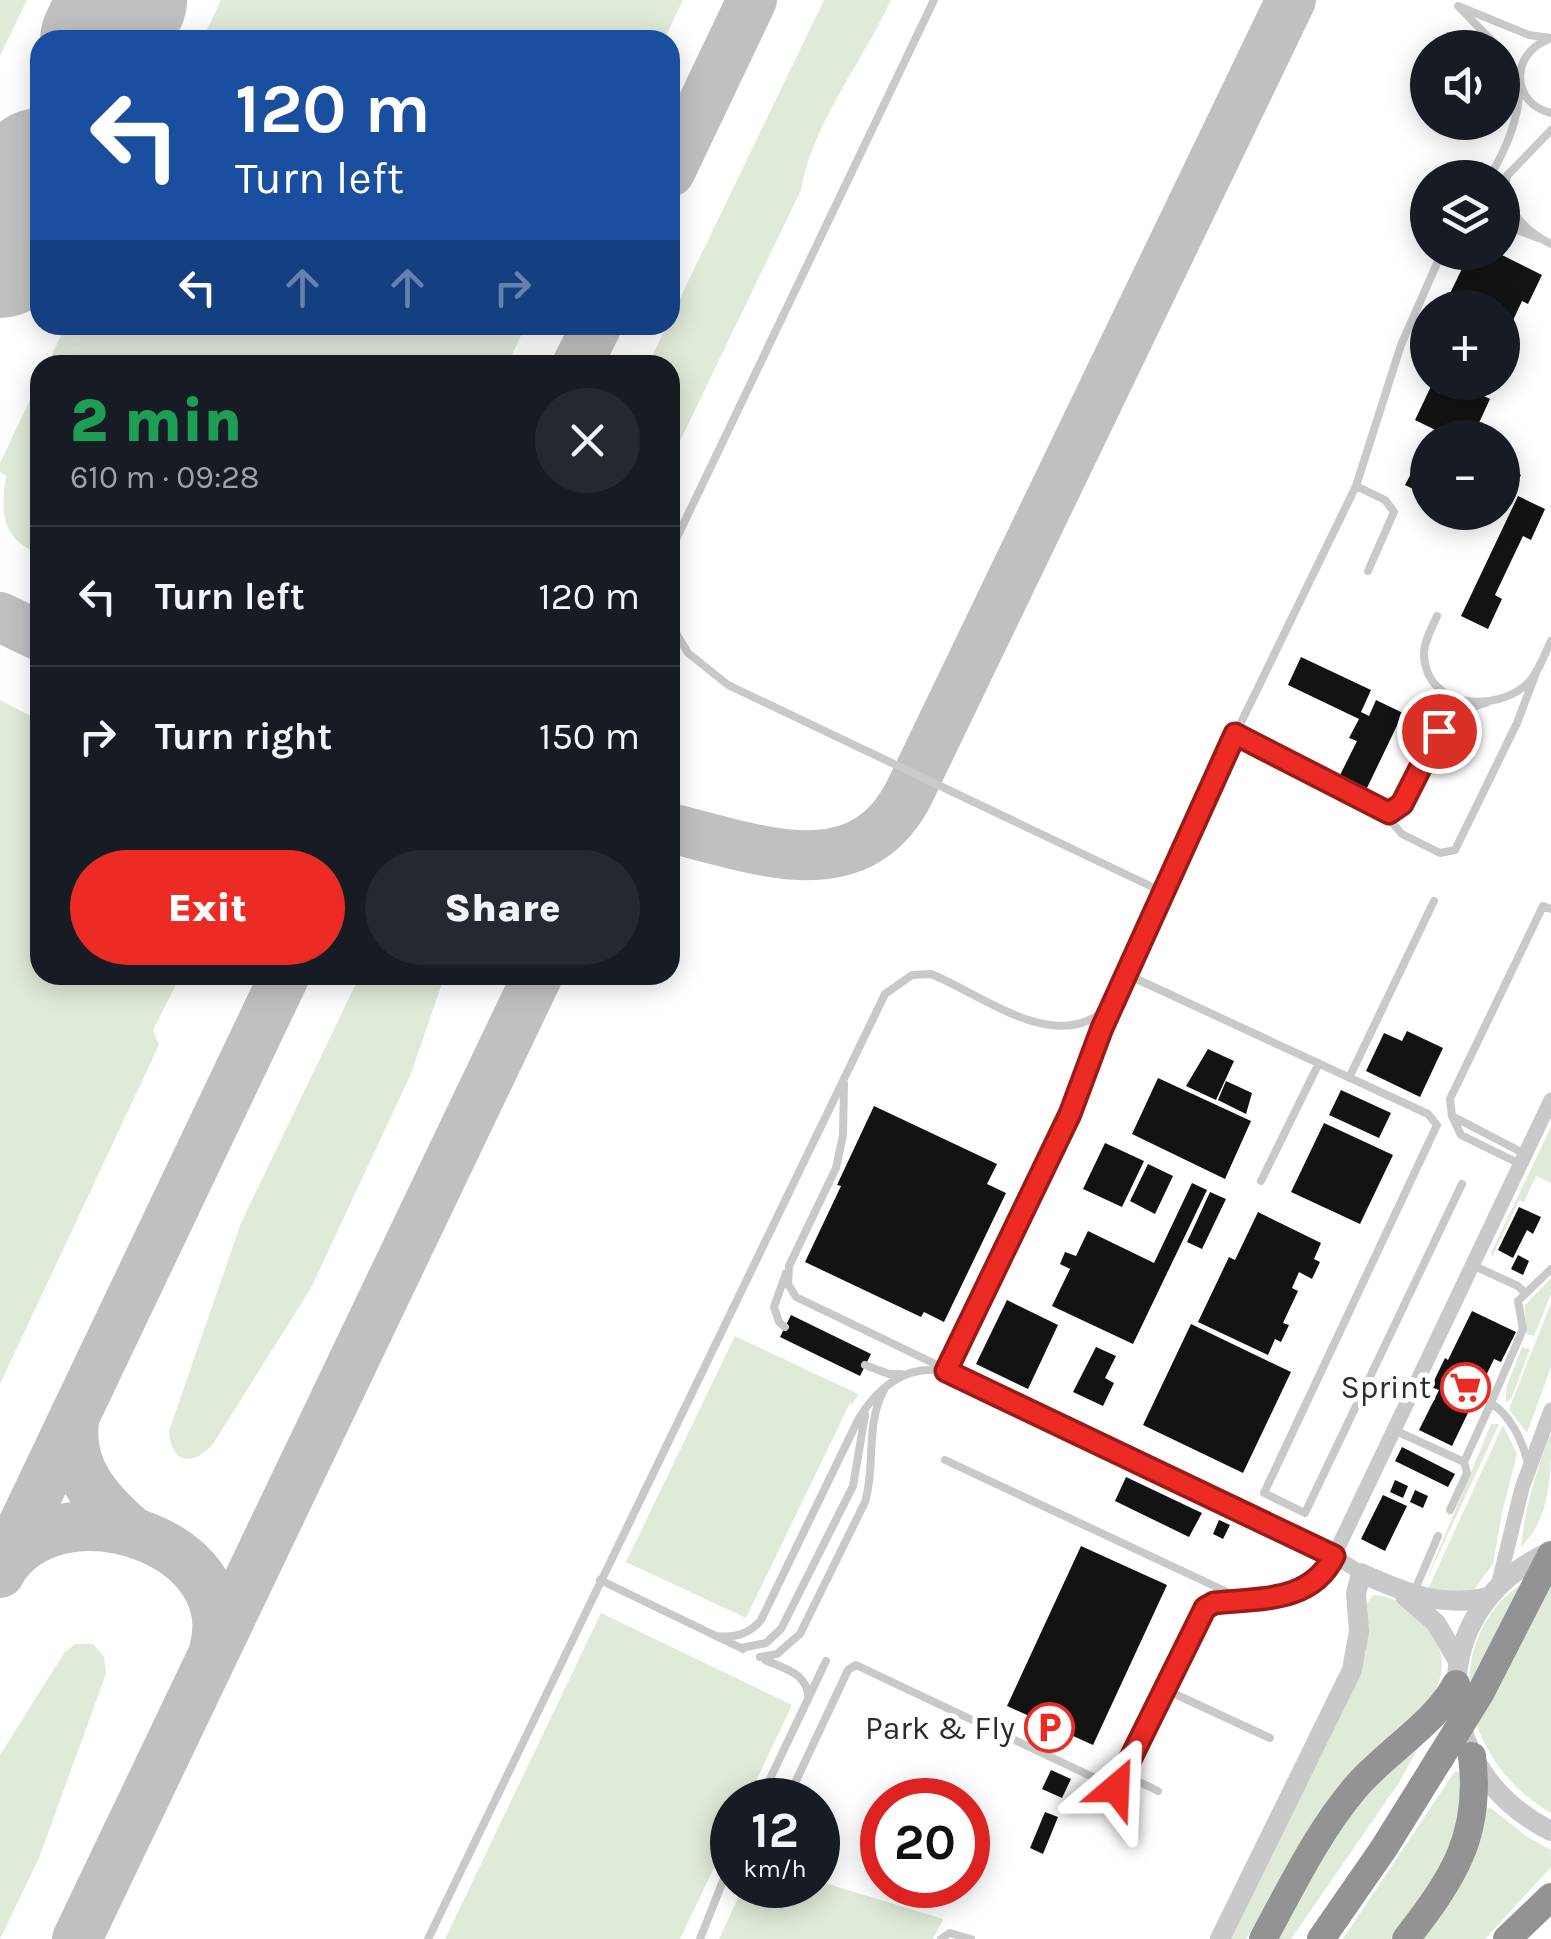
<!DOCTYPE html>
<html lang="en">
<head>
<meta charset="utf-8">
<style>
  body { margin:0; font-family:Karla,sans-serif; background:#242831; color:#f1f3f6; height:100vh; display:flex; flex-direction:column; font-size:38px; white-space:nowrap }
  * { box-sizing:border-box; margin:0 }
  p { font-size:32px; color:#9ea1a6 }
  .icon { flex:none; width:55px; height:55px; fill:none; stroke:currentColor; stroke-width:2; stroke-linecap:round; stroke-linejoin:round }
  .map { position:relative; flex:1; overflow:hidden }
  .drawer { position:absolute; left:30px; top:355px; width:650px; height:630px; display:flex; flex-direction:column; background:#171b24; border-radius:30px; box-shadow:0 5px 25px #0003 }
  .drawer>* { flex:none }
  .top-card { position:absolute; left:30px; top:30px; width:650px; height:305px; border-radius:30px; box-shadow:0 5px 25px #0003; background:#1a4fa0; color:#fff; overflow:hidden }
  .fabs { position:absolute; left:1410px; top:30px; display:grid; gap:20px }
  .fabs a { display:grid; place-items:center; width:110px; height:110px; border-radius:50%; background:#171b24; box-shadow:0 5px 25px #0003; font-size:50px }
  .speed { position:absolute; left:710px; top:1778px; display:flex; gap:20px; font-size:50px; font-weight:700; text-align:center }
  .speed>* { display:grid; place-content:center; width:130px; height:130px; border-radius:50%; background:#171b24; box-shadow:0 5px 25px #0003; line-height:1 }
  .speed small { font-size:25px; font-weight:400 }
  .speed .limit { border:15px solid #d22; background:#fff; color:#111 }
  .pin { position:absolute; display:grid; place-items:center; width:85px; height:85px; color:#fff; margin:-42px; border:5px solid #fff; border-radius:50%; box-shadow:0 2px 10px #0007 }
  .me { position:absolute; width:110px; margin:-55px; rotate:26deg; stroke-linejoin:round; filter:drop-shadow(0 0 8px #0008) }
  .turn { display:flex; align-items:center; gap:35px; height:210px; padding:0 40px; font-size:45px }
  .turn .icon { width:130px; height:130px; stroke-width:2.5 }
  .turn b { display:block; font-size:70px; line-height:85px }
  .lanes { display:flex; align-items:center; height:95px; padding:0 40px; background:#0003; justify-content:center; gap:50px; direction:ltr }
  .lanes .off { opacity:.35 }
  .round { display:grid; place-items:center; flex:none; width:105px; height:105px; border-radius:52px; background:#242831 }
  .headline { display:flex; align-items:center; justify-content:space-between; height:170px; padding:0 40px }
  h1 { font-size:60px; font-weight:800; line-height:75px; color:#1e9e55 }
  .primary-button { display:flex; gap:20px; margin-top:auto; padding:20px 40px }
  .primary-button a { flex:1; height:115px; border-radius:60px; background:#ec2b24; color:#fff; font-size:40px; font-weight:800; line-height:115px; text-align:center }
  .primary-button a+a { background:#242831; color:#f1f3f6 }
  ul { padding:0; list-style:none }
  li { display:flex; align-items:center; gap:30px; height:140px; padding:0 40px; border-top:2px solid #363941 }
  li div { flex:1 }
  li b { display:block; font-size:38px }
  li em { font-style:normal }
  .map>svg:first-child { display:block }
  .green { fill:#e0ead8 }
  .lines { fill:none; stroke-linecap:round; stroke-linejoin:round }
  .taxiway { stroke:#c0c0c0; stroke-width:50 }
  .runway { stroke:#c0c0c0; stroke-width:128 }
  .building { fill:#131313 }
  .service { stroke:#c9c9c9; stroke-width:8 }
  .minor { stroke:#c9c9c9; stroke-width:15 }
  .tertiary { stroke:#c9c9c9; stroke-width:20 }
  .motorway { stroke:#939393; stroke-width:28 }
  .motorway-bridge { stroke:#939393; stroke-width:28 }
  .route-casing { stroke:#991c17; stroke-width:25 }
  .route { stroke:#ec2b24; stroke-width:18 }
  .labels { text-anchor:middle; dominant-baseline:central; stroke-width:10; stroke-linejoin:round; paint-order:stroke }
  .poi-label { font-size:32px; fill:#2c2c2c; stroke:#fff; text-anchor:end }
</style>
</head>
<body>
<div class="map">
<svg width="1551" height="1939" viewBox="0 0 1551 1939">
  <rect width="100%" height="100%" fill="#fff"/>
  <path class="green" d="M0 0H27L0 56Z
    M221 0H683L664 40H202Z
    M824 0H891C863 61 812 124 801 190L670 462V365H648L667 325H670V319Z
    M66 325H526L507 365H47Z
    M40 379V555C2 538 0 516 6 476L0 472V463Z
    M0 700 40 721V975H181L153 1030 159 1045 0 1384Z
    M360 975H445L410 1076 311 1288 213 1444C193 1467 171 1464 169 1431L241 1223Z
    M1551 1127V1183L1536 1176 1524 1202 1519 1200 1492 1257 1491 1253Z
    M1551 1278V1294L1534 1336 1526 1334 1525 1305Z
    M1551 1303V1367L1527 1433 1509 1409Z
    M735 1336 858 1394 853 1404 850 1403 746 1618 626 1562Z
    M1522 1347 1530 1349 1512 1397 1506 1403V1388Z
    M1491 1424H1499L1423 1588Z
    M1503 1425 1517 1454 1502 1513 1493 1564 1471 1594 1428 1589Z
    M1551 1433C1551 1475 1551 1517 1521 1547 1525 1507 1536 1471 1551 1433Z
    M1551 1567V1813C1480 1772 1440 1680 1495 1608 1509 1590 1531 1578 1551 1567Z
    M1373 1595C1400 1593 1437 1630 1441 1656 1444 1672 1438 1688 1429 1701L1365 1757 1336 1789 1246 1939H1229L1358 1678 1366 1652 1367 1603Z
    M601 1613 792 1705 747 1800H732V1830L680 1939H445Z
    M75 1644H93L104 1657 106 1674 39 1858 0 1939V1755L64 1653Z
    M1421 1743 1400 1781 1291 1939H1272L1353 1804Z
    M1455 1771 1460 1773C1464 1844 1431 1885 1391 1939H1343Z
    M1491 1808 1526 1836 1551 1850V1867L1485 1939H1418L1484 1809Z
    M818 1881 943 1919V1920L933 1939H719L744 1885H818Z"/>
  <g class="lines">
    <path class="taxiway" d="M670 172 752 0
      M577 365 597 325
      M0 617 40 636
      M670 828C755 848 858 892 909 793L1291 0
      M75 1415C65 1466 97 1502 134 1533
      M6 1563C67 1483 244 1543 214 1650
      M0 1573 285 975
      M77 1939 538 975"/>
    <path class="runway" d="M104 40 123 0
      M0 254 40 172"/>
  </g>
  <path class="building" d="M1470 252H1496L1542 275 1528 304 1522 301 1508 331 1518 336 1502 369V308H1443Z
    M1433 382H1455L1490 399 1472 438H1452L1415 420Z
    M1502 466 1521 475 1507 503 1502 501Z
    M1413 470 1428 477V496L1405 485Z
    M1518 496 1545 509 1531 540 1523 536 1495 595 1502 599 1488 629 1461 616Z
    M1301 657 1371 690 1361 712 1369 716 1376 700 1403 713 1367 788 1340 775 1357 741 1349 738 1359 719 1288 685Z
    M1407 1031 1443 1048 1420 1097 1366 1071 1384 1033 1402 1041Z
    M1208 1049 1234 1061 1216 1100 1186 1086Z
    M1158 1078 1251 1121 1225 1179 1132 1134Z
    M1226 1081 1252 1093 1246 1114 1218 1100Z
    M1341 1090 1391 1113 1379 1138 1329 1115Z
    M874 1106 997 1164 987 1184 1006 1193 944 1322 924 1312 921 1317 805 1262 841 1186 837 1185Z
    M1324 1123 1393 1155 1360 1224 1291 1192Z
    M1105 1143 1144 1161 1122 1207 1083 1189Z
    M1148 1164 1173 1176 1155 1214 1130 1201Z
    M1192 1183 1207 1190 1133 1344 1052 1306 1070 1269 1060 1264 1065 1252 1076 1256 1088 1231 1154 1263Z
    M1210 1192 1226 1199 1202 1249 1187 1242Z
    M1519 1207 1541 1217 1533 1234 1527 1230 1513 1258 1498 1250Z
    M1258 1212 1321 1243 1314 1259 1320 1262 1312 1279 1299 1272 1292 1288 1298 1291 1283 1323 1289 1325 1281 1342 1275 1339 1268 1355 1198 1322 1229 1257 1235 1260Z
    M1518 1255 1529 1261 1523 1275 1511 1269Z
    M1007 1300 1058 1325 1028 1389 976 1364Z
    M1472 1311 1516 1332 1501 1362 1494 1359 1452 1446 1419 1430 1439 1390 1431 1387 1445 1358 1448 1360Z
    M791 1315 871 1354 860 1376 780 1337Z
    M1191 1324 1291 1372 1243 1473 1143 1425Z
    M1096 1347 1116 1356 1105 1378 1114 1383 1103 1406 1073 1392Z
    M1402 1447 1455 1474 1448 1487 1395 1461Z
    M1126 1477 1202 1513 1189 1537 1115 1501Z
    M1395 1480 1408 1486 1403 1498 1390 1492Z
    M1415 1490 1428 1496 1423 1508 1410 1502Z
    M1383 1495 1407 1506 1385 1551 1361 1539Z
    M1219 1520 1230 1525 1223 1539 1213 1534Z
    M1081 1546 1167 1585 1093 1745 1007 1706Z
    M1051 1770 1071 1779 1062 1798 1042 1789Z
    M1045 1812 1058 1817 1043 1854 1030 1848Z"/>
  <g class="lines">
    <path class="service" d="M1547 40C1510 55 1511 103 1551 113
      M1499 48 1458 6 1529 35 1551 38
      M1508 174C1497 204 1525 231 1551 244
      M1489 178C1505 151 1523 112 1518 79 1516 69 1508 60 1502 52
      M1505 178 1551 130
      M1502 224 1538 238
      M1356 486 1385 500 1394 512 1368 571
      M670 552 934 0
      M1437 616C1432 628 1424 641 1424 654 1425 708 1496 714 1528 683 1539 672 1544 655 1551 641
      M670 623 688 653 728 685 1165 893
      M1235 735 1389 813C1430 797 1411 723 1486 703
      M1383 812 1402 834 1440 853 1455 850 1517 723 1536 673
      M1128 975 1428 1114 1437 1125 1264 1493 1305 1513 1462 1184
      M1349 1078 1434 901
      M1452 1116 1450 1099 1543 906 1551 909
      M1520 1164 1461 1135 1452 1116 1525 1154
      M1261 1181 1319 1063
      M1472 1265 1518 1286 1524 1292
      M785 1327 779 1322 774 1307 786 1273
      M865 1365 889 1374H901
      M1394 1430 1464 1462
      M945 1460 1240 1598
      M1527 1460C1522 1440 1510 1415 1491 1403L1523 1329 1518 1301 1551 1269
      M1450 1510 1467 1473 1464 1462 1491 1403
      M600 1580 743 1649
      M1414 1592 1438 1536
      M716 1636C734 1638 748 1635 761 1620L859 1418C879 1386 907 1364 946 1371L1070 1113 1113 1006
      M741 1648 766 1643 781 1629 853 1486 865 1415
      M760 1657 777 1654 800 1634 865 1502C876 1466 865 1424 884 1390
      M765 1660C785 1669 810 1674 808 1700
      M1164 1689 1270 1738
      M1123 1774 1158 1791
      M760 1800 826 1661
      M787 1800 848 1670 856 1665 1116 1788 1202 1611C1212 1603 1219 1603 1231 1601 1274 1596 1313 1600 1334 1556L796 1297 788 1284 789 1266 836 1168 843 1135 844 1083
      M428 1939 885 994 912 975 931 974C988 997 1064 1063 1117 998L1235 735 1356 486 1401 345 1442 252
      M700 1939 732 1858
      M941 1939 950 1933 971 1939"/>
    <path class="minor" d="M1361 1573 1334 1556 1551 1100
      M1498 1586 1522 1488 1551 1410"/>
    <path class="tertiary" d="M1551 1551C1422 1609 1428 1770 1551 1831
      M1405 1596 1436 1623 1458 1661
      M1220 1939 1352 1670 1359 1631 1356 1594 1361 1573C1405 1593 1441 1608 1489 1597"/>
    <path class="motorway" d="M1263 1939C1291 1888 1317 1833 1355 1788 1385 1752 1435 1724 1456 1684
      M1321 1939 1384 1848 1440 1758
      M1406 1939C1453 1878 1482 1836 1472 1756
      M1507 1939 1551 1897"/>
    <path class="motorway-bridge" d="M1440 1758 1481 1692 1551 1555"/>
  </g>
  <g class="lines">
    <defs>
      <path id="route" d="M1116 1788 1205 1608 1214 1603C1260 1598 1311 1603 1334 1556L946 1371 1070 1114 1102 1028 1235 734 1389 813 1402 804 1439 731"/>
    </defs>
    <use href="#route" class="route-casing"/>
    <use href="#route" class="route"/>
  </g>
  <defs>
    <symbol id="supermarket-ring" viewBox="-11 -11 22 22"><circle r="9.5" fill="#fff" stroke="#ec2b24" stroke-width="1.5"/><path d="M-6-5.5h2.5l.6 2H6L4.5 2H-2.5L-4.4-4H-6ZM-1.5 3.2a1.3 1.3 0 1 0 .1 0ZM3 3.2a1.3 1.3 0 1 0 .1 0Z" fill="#ec2b24"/></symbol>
    <symbol id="parking-ring" viewBox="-11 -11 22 22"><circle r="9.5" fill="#fff" stroke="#ec2b24" stroke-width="1.5"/><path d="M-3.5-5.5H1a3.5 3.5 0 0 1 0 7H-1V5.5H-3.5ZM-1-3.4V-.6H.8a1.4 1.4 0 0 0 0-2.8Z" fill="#ec2b24"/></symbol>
  </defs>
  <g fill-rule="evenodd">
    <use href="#supermarket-ring" x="1438" y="1360" width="55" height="55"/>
    <use href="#parking-ring" x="1022" y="1700" width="55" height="55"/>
  </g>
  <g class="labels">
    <g class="poi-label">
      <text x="1431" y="1387">Sprint</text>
      <text x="1015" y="1728">Park &amp; Fly</text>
    </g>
  </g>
</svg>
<div class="fabs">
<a><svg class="icon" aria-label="sound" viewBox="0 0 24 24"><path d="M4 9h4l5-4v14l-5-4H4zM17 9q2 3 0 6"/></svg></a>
<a><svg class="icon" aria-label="layers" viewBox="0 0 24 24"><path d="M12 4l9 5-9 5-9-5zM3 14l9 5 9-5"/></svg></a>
<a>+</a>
<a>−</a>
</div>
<div class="speed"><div>12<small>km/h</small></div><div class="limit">20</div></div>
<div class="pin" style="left:1439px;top:731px;background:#d93025"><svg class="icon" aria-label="arrive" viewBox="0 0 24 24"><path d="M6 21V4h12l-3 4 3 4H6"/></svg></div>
<svg class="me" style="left:1116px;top:1788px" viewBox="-20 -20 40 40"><path d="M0-17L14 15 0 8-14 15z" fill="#ec2b24" stroke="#fff" stroke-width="4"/></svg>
<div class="top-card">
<div class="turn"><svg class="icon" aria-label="left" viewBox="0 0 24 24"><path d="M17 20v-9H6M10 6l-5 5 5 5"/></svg><div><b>120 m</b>Turn left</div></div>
<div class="lanes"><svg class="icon" aria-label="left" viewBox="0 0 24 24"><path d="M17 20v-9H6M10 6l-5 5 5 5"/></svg><svg class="icon off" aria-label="ahead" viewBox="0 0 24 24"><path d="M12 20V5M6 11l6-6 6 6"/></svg><svg class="icon off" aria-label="ahead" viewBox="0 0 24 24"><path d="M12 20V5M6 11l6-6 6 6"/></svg><svg class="icon off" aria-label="right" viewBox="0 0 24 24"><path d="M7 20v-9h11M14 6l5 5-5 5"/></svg></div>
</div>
<section class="drawer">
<div class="headline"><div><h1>2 min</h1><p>610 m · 09:28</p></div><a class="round"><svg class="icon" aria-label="close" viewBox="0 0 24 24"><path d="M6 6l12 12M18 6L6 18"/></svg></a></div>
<ul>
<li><svg class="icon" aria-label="left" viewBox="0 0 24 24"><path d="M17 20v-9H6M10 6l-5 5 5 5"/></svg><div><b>Turn left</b></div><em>120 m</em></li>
<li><svg class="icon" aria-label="right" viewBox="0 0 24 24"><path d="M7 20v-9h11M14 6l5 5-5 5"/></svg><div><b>Turn right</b></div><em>150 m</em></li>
</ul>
<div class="primary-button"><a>Exit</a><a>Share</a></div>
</section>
</div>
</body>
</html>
